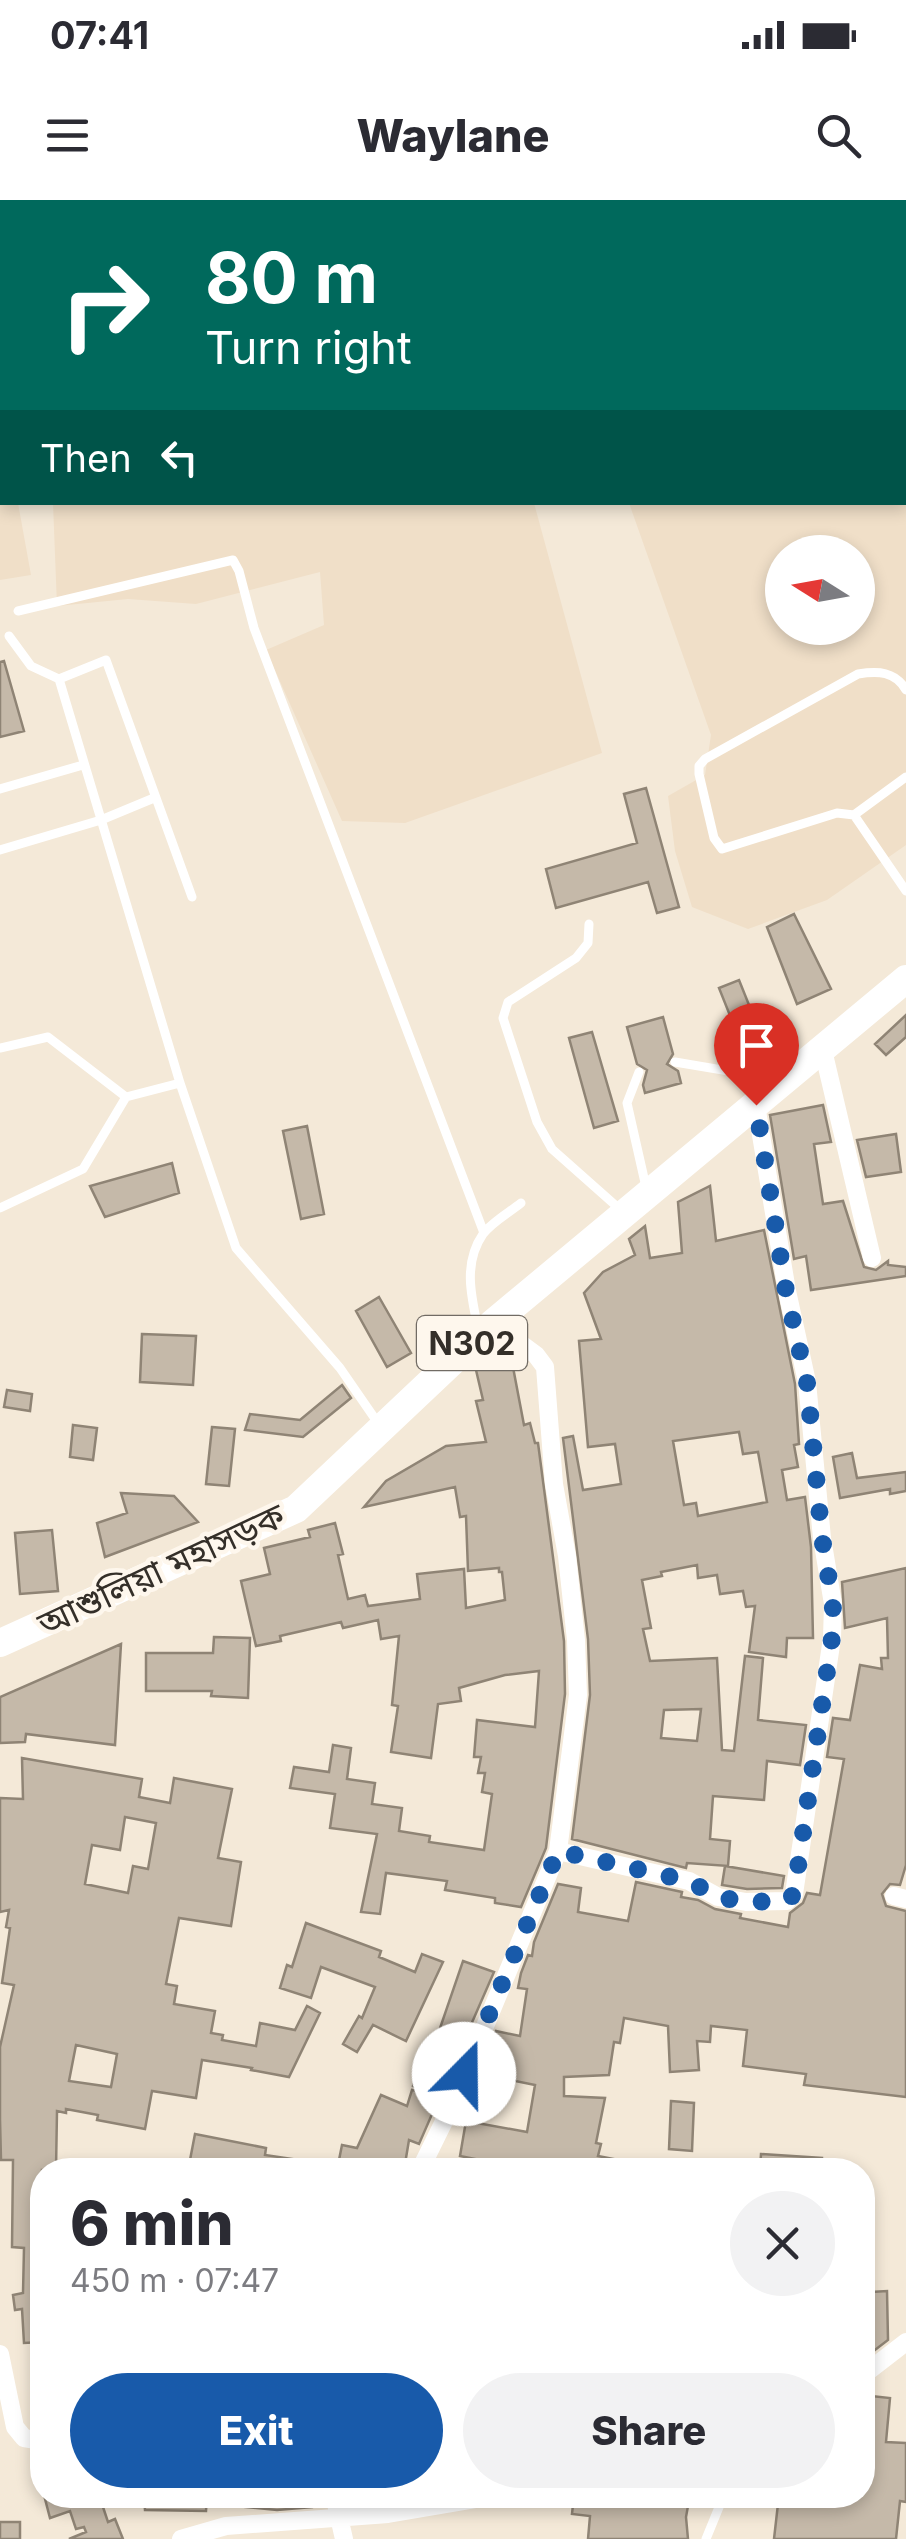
<!DOCTYPE html>
<html lang="en">
<head>
<meta charset="utf-8">
<style>
  body { margin:0; font-family:Inter,"Noto Sans Bengali",sans-serif; background:#f2f2f3; color:#2b2b33; height:100vh; display:flex; flex-direction:column; font-size:38px; white-space:nowrap }
  * { box-sizing:border-box; margin:0 }
  p { font-size:32px; color:#7c7c81 }
  .icon { flex:none; width:55px; height:55px; fill:none; stroke:currentColor; stroke-width:2; stroke-linecap:round; stroke-linejoin:round }
  .map { position:relative; flex:1; overflow:hidden }
  .drawer { position:absolute; left:30px; top:1958px; width:845px; height:350px; display:flex; flex-direction:column; background:#fff; border-radius:40px; box-shadow:0 5px 15px #0003 }
  .drawer>* { flex:none }
  .guide { position:absolute; left:0px; top:0px; width:908px; height:305px; box-shadow:0 5px 15px #0003; background:#00695c; color:#fff; overflow:hidden }
  .needle { width:65px; rotate:281deg }
  .tools { position:absolute; left:765px; top:335px; display:grid; gap:20px }
  .tools a { display:grid; place-items:center; width:110px; height:110px; border-radius:50%; background:#fff; box-shadow:0 5px 15px #0003; font-size:50px }
  .pin { position:absolute; display:grid; place-items:center; width:85px; height:85px; color:#fff; margin:-102px -42px; border-radius:50% 50% 50% 0; rotate:-45deg; box-shadow:0 0 10px #0007 }
  .pin .icon { rotate:45deg }
  .me { position:absolute; width:110px; margin:-55px; rotate:22deg; stroke-linejoin:round; filter:drop-shadow(0 0 8px #0008) }
  .turn { display:flex; align-items:center; gap:35px; height:210px; padding:0 40px; font-size:45px }
  .turn .icon { width:130px; height:130px; stroke-width:2.5 }
  .turn b { display:block; font-size:70px; line-height:85px }
  .then { display:flex; align-items:center; height:95px; padding:0 40px; background:#0003; gap:20px; font-size:38px }
  .round { display:grid; place-items:center; flex:none; width:105px; height:105px; border-radius:52px; background:#f2f2f3 }
  .headline { display:flex; align-items:center; justify-content:space-between; height:170px; padding:0 40px }
  h1 { font-size:60px; font-weight:800; line-height:75px }
  .cta { display:flex; gap:20px; margin-top:auto; padding:20px 40px }
  .cta a { flex:1; height:115px; border-radius:60px; background:#185aaa; color:#fff; font-size:40px; font-weight:800; line-height:115px; text-align:center }
  .cta a+a { background:#f2f2f3; color:#2b2b33 }
  .status { display:flex; justify-content:space-between; align-items:center; height:70px; padding:0 50px; background:#fff; direction:ltr }
  .status svg { height:28px; fill:currentColor }
  header { display:flex; justify-content:space-between; align-items:center; height:130px; padding:0 40px; background:#fff; font-size:45px; font-weight:800 }
  .map>svg:first-child { display:block }
  .built { fill:#f0dfc8; fill-rule:evenodd }
  .building { fill:#c5b9a9; stroke:#8f8475; stroke-width:2.5; fill-rule:evenodd }
  .lines { fill:none; stroke-linecap:round; stroke-linejoin:round }
  .service { stroke:#fff; stroke-width:9 }
  .minor { stroke:#fff; stroke-width:18 }
  .trunk { stroke:#fff; stroke-width:28 }
  .route { stroke:#185aaa; stroke-width:18; stroke-dasharray:0 32.4 }
  .labels { text-anchor:middle; dominant-baseline:central; stroke-width:9; stroke-linejoin:round; paint-order:stroke }
  .shield { fill:#fef7ed; stroke:#716b64; stroke-width:2.5 }
  .shield-label { font-size:32px; font-weight:bold; fill:#342f29 }
  .street-label { font-size:35px; fill:#342f29; stroke:#fef7ed }
</style>
</head>
<body>
<div class="status"><b>07:41</b><svg viewBox="0 0 49 12"><path d="M0 12V9h3v3zM5 12V6h3v6zM10 12V3h3v9zM15 12V0h3v12zM26 1h20v11H26zM47 4h2v5h-2z"/></svg></div>
<header><svg class="icon" aria-label="menu" viewBox="0 0 24 24"><path d="M4 6h16M4 12h16M4 18h16"/></svg>Waylane<svg class="icon" aria-label="search" viewBox="0 0 24 24"><circle cx="10" cy="10" r="6"/><path d="M15 15l6 6"/></svg></header>
<div class="map">
<svg width="906" height="2339" viewBox="0 0 906 2339">
  <rect width="100%" height="100%" fill="#f4e9d8"/>
  <path class="built" d="M0 0 8 2H2V302L18 303 31 375 0 380Z
    M50 0H378L380 2H49Z
    M534 0H906V57L905 2Z
    M906 60V645L827 700 748 729 692 707 675 651 668 596 705 575 711 535 629 303 905 302ZM782 352H858V428H782Z
    M53 303H534L602 553 405 623 342 621 266 450 324 425 320 372 196 404 128 399 57 406Z"/>
  <path class="building" d="M4 461 24 531 0 537V462Z
    M646 588 679 707 657 713 648 682 556 708 546 669 637 643 624 594Z
    M794 714 831 789 797 804 767 727Z
    M739 780 761 835 741 843 719 788Z
    M906 815V837L886 855 875 844Z
    M663 817 673 854 667 864 678 871 681 883 645 893 643 885 647 870 637 864 627 827Z
    M592 832 618 921 594 928 569 838Z
    M823 905 831 942 814 944 823 1004 843 1001 864 1067 876 1070 888 1061V1065L906 1067V1076L811 1090 806 1056 794 1059 770 915Z
    M307 926 324 1014 301 1019 283 931Z
    M896 934 901 972 866 977 857 940Z
    M172 963 179 993 105 1017 90 986Z
    M710 986 716 1041 764 1030 795 1184 799 1244 794 1245 798 1267 782 1270 787 1300 805 1297 811 1347 813 1438H787L786 1457 749 1452 755 1406 746 1407 743 1391 720 1394 717 1375 698 1378 697 1365 661 1372 662 1376 642 1380 651 1428 643 1429 650 1461 717 1458 722 1550 734 1551 745 1456 763 1458 758 1520 806 1525 800 1565 767 1561 764 1600 713 1596 710 1639 730 1641 728 1666 687 1663 686 1668 572 1639 590 1495 588 1439 563 1238 573 1236 583 1290 621 1284 615 1244 588 1247 579 1141 601 1139 584 1093 603 1072 635 1055 629 1039 645 1026 650 1058 682 1053 678 1002ZM739 1232 743 1254 758 1252 767 1302 698 1316 696 1303 684 1305 673 1241ZM701 1509 697 1541 661 1538 664 1510Z
    M379 1097 411 1153 387 1167 356 1111Z
    M142 1134 196 1136 193 1185 140 1182Z
    M512 1162 524 1225 530 1223 535 1243H538L564 1441 565 1494 546 1648 521 1707 495 1703V1698L445 1690 447 1681 386 1673 380 1714 361 1712 377 1634 330 1628 335 1594 290 1588 294 1567 329 1572 333 1545 351 1548 347 1579 375 1583 372 1604 402 1608 399 1631 430 1636 429 1642 484 1650 492 1594 482 1592 485 1573H478L481 1557H474L477 1520 535 1527 539 1471 505 1475 459 1488 461 1501 438 1504 431 1558 391 1552 398 1506 392 1505 399 1436 381 1439 378 1420 343 1428 341 1422 280 1436 281 1441 256 1446 241 1381 270 1374 264 1348 310 1337 308 1330 335 1323 343 1354 338 1355 348 1399 365 1395 368 1406 420 1399 417 1374 464 1369 466 1408 505 1400 502 1372H499V1368L468 1371 466 1316 460 1317 455 1287 364 1307 386 1281 446 1246 486 1242 476 1201 483 1200 476 1170Z
    M342 1185 351 1198 303 1237 245 1230 250 1214 300 1220Z
    M7 1190 32 1194 30 1211 4 1207Z
    M73 1225 97 1228 93 1260 70 1257Z
    M212 1227 235 1229 229 1286 206 1284Z
    M852 1253 857 1278 906 1272V1291L890 1294V1289L840 1298 833 1257Z
    M121 1293 174 1296 198 1322 105 1357 97 1323 127 1313Z
    M52 1330 58 1391 20 1394 15 1333Z
    M906 1368V1665L900 1685 890 1684 882 1694 886 1706 906 1711V1897L804 1885 806 1874 743 1866 747 1830 711 1826 710 1842 697 1841 699 1870 670 1872 668 1826 624 1818 620 1843 614 1842 609 1875 564 1877V1896L605 1898 596 1943 601 1944 598 1956 629 1962V1970H530L460 1956 466 1921 527 1932 535 1885 505 1879 503 1895 486 1892 492 1859 486 1857 496 1831 520 1836 527 1789 518 1788 521 1773 528 1755 532 1756 534 1742 558 1684 581 1688 578 1712 628 1721 636 1682 682 1692 681 1697 698 1700 715 1709 741 1714 740 1718 788 1727 790 1713 803 1703 807 1693 820 1695 844 1559 827 1557 833 1518 850 1520 860 1465 882 1469 881 1458H888L887 1418 845 1428 842 1382Z
    M214 1437 250 1438 248 1498 211 1496 212 1491H146V1453H213Z
    M121 1444 115 1545 26 1534 25 1542 0 1543V1497Z
    M22 1558 142 1579 139 1597 170 1603 174 1578 232 1589 218 1658 241 1662 231 1726 179 1718 166 1784 177 1786 174 1804 215 1811 211 1833 223 1835 222 1840 256 1846 260 1823 295 1830 307 1806 320 1813 289 1877 251 1870 252 1868 202 1860 196 1898 152 1891 145 1929 97 1920 98 1915 66 1909V1913L57 1911 56 1970H42V2142L24 2143 22 2109 15 2110 13 2095 23 2093 24 2048 12 2047 13 1960H1L0 1919V1847L14 1785 2 1783 10 1728 6 1727 9 1710 0 1712V1598L23 1599ZM125 1617 156 1623 148 1669 133 1666 128 1693 85 1684 92 1645 120 1650ZM76 1845 117 1854 111 1887 69 1881Z
    M725 1666 784 1676 782 1688 747 1689 722 1685Z
    M306 1723 381 1751 379 1757 415 1772 422 1754 443 1762 406 1841 373 1825 357 1852 343 1844 359 1816 362 1818 375 1787 321 1767 311 1798 280 1788 287 1765 292 1767Z
    M463 1761 494 1772 419 1944 409 1940 404 1970H337L342 1945 357 1948 381 1895 407 1906 412 1890 423 1892 413 1886 418 1873 424 1875Z
    M671 1901 694 1903 692 1951 669 1949Z
    M195 1934 266 1948 265 1955 306 1961 305 1970H242L190 1960Z
    M761 1954 822 1958V1970H760Z
    M887 2091 888 2140 871 2153H862V2098L871 2097V2092Z
    M871 2196 890 2198 886 2242 906 2243V2302L900 2301 896 2339H774L779 2295H862V2197Z
    M44 2295H107L97 2302 101 2301 108 2322 115 2319 123 2339H69L86 2332 84 2327 76 2329 70 2311 50 2318Z
    M144 2295H207L206 2311 145 2310Z
    M237 2295H313L312 2307 277 2310 237 2306Z
    M574 2295H690L686 2317 688 2339H588L590 2316 572 2314Z
    M0 2322H20V2339H0Z"/>
  <g class="lines">
    <path class="service" d="M18 411 233 360 239 371 254 428 484 1033
      M9 436 31 466 59 479 180 883 236 1048 340 1168 380 1226
      M59 479 106 460 192 697
      M906 490C895 471 878 471 858 474L705 559 699 566V574L714 638 722 649 837 613 854 615 906 577
      M0 589 83 565
      M854 615 906 691
      M0 650 101 620 154 598
      M589 724 588 743 576 758 508 802 503 818 537 922 552 949 623 1012
      M0 848 48 837 126 897
      M675 862 776 879
      M639 872 627 903 646 987
      M0 1008 83 969 126 897 180 883
      M478 1128C471 1096 463 1063 483 1034 492 1022 510 1012 521 1003
      M706 2339 724 2295"/>
    <path class="minor" d="M823 850 872 1058
      M558 1651 689 1681 718 1697 746 1702 787 1701 794 1694 832 1438 833 1404 822 1338 807 1182 787 1091 756 905
      M894 1696 906 1699
      M420 1970 453 1903 558 1651 578 1495 576 1440 567 1356 554 1284 545 1167 536 1155 493 1123
      M0 2154 15 2227 24 2238 42 2241
      M862 2176 906 2142
      M334 2295 344 2339
      M181 2339 226 2326 388 2314 500 2295"/>
    <path class="trunk" d="M0 1443 296 1309 493 1123 906 779"/>
  </g>
  <g class="lines">
    <path class="route" d="M464 1874 558 1651 689 1681 718 1697 746 1702 787 1701 794 1694 832 1438 833 1404 822 1338 807 1182 786 1091 756 905"/>
  </g>
  <g class="labels">
    <rect class="shield" x="417" y="1116" width="110" height="54" rx="8"/>
    <g class="shield-label">
      <text x="472" y="1143">N302</text>
    </g>
    <g class="street-label">
      <text transform="translate(161 1369) rotate(-25)">আশুলিয়া মহাসড়ক</text>
    </g>
  </g>
</svg>
<div class="tools">
<a><svg class="needle" viewBox="-14 -14 28 28"><path d="M0-13l5 13h-10z" fill="#e53935"/><path d="M0 13l5-13h-10z" fill="#7c7c81"/></svg></a>
</div>
<div class="pin" style="left:756px;top:905px;background:#d93025"><svg class="icon" aria-label="arrive" viewBox="0 0 24 24"><path d="M6 21V4h12l-3 4 3 4H6"/></svg></div>
<svg class="me" style="left:464px;top:1874px" viewBox="-20 -20 40 40"><circle r="19" fill="#fff"/><path d="M0-13L10 11 0 6-10 11z" fill="#185aaa"/></svg>
<div class="guide">
<div class="turn"><svg class="icon" aria-label="right" viewBox="0 0 24 24"><path d="M7 20v-9h11M14 6l5 5-5 5"/></svg><div><b>80 m</b>Turn right</div></div>
<div class="then">Then<svg class="icon" aria-label="left" viewBox="0 0 24 24"><path d="M17 20v-9H6M10 6l-5 5 5 5"/></svg></div>
</div>
<section class="drawer">
<div class="headline"><div><h1>6 min</h1><p>450 m · 07:47</p></div><a class="round"><svg class="icon" aria-label="close" viewBox="0 0 24 24"><path d="M6 6l12 12M18 6L6 18"/></svg></a></div>
<div class="cta"><a>Exit</a><a>Share</a></div>
</section>
</div>
</body>
</html>
